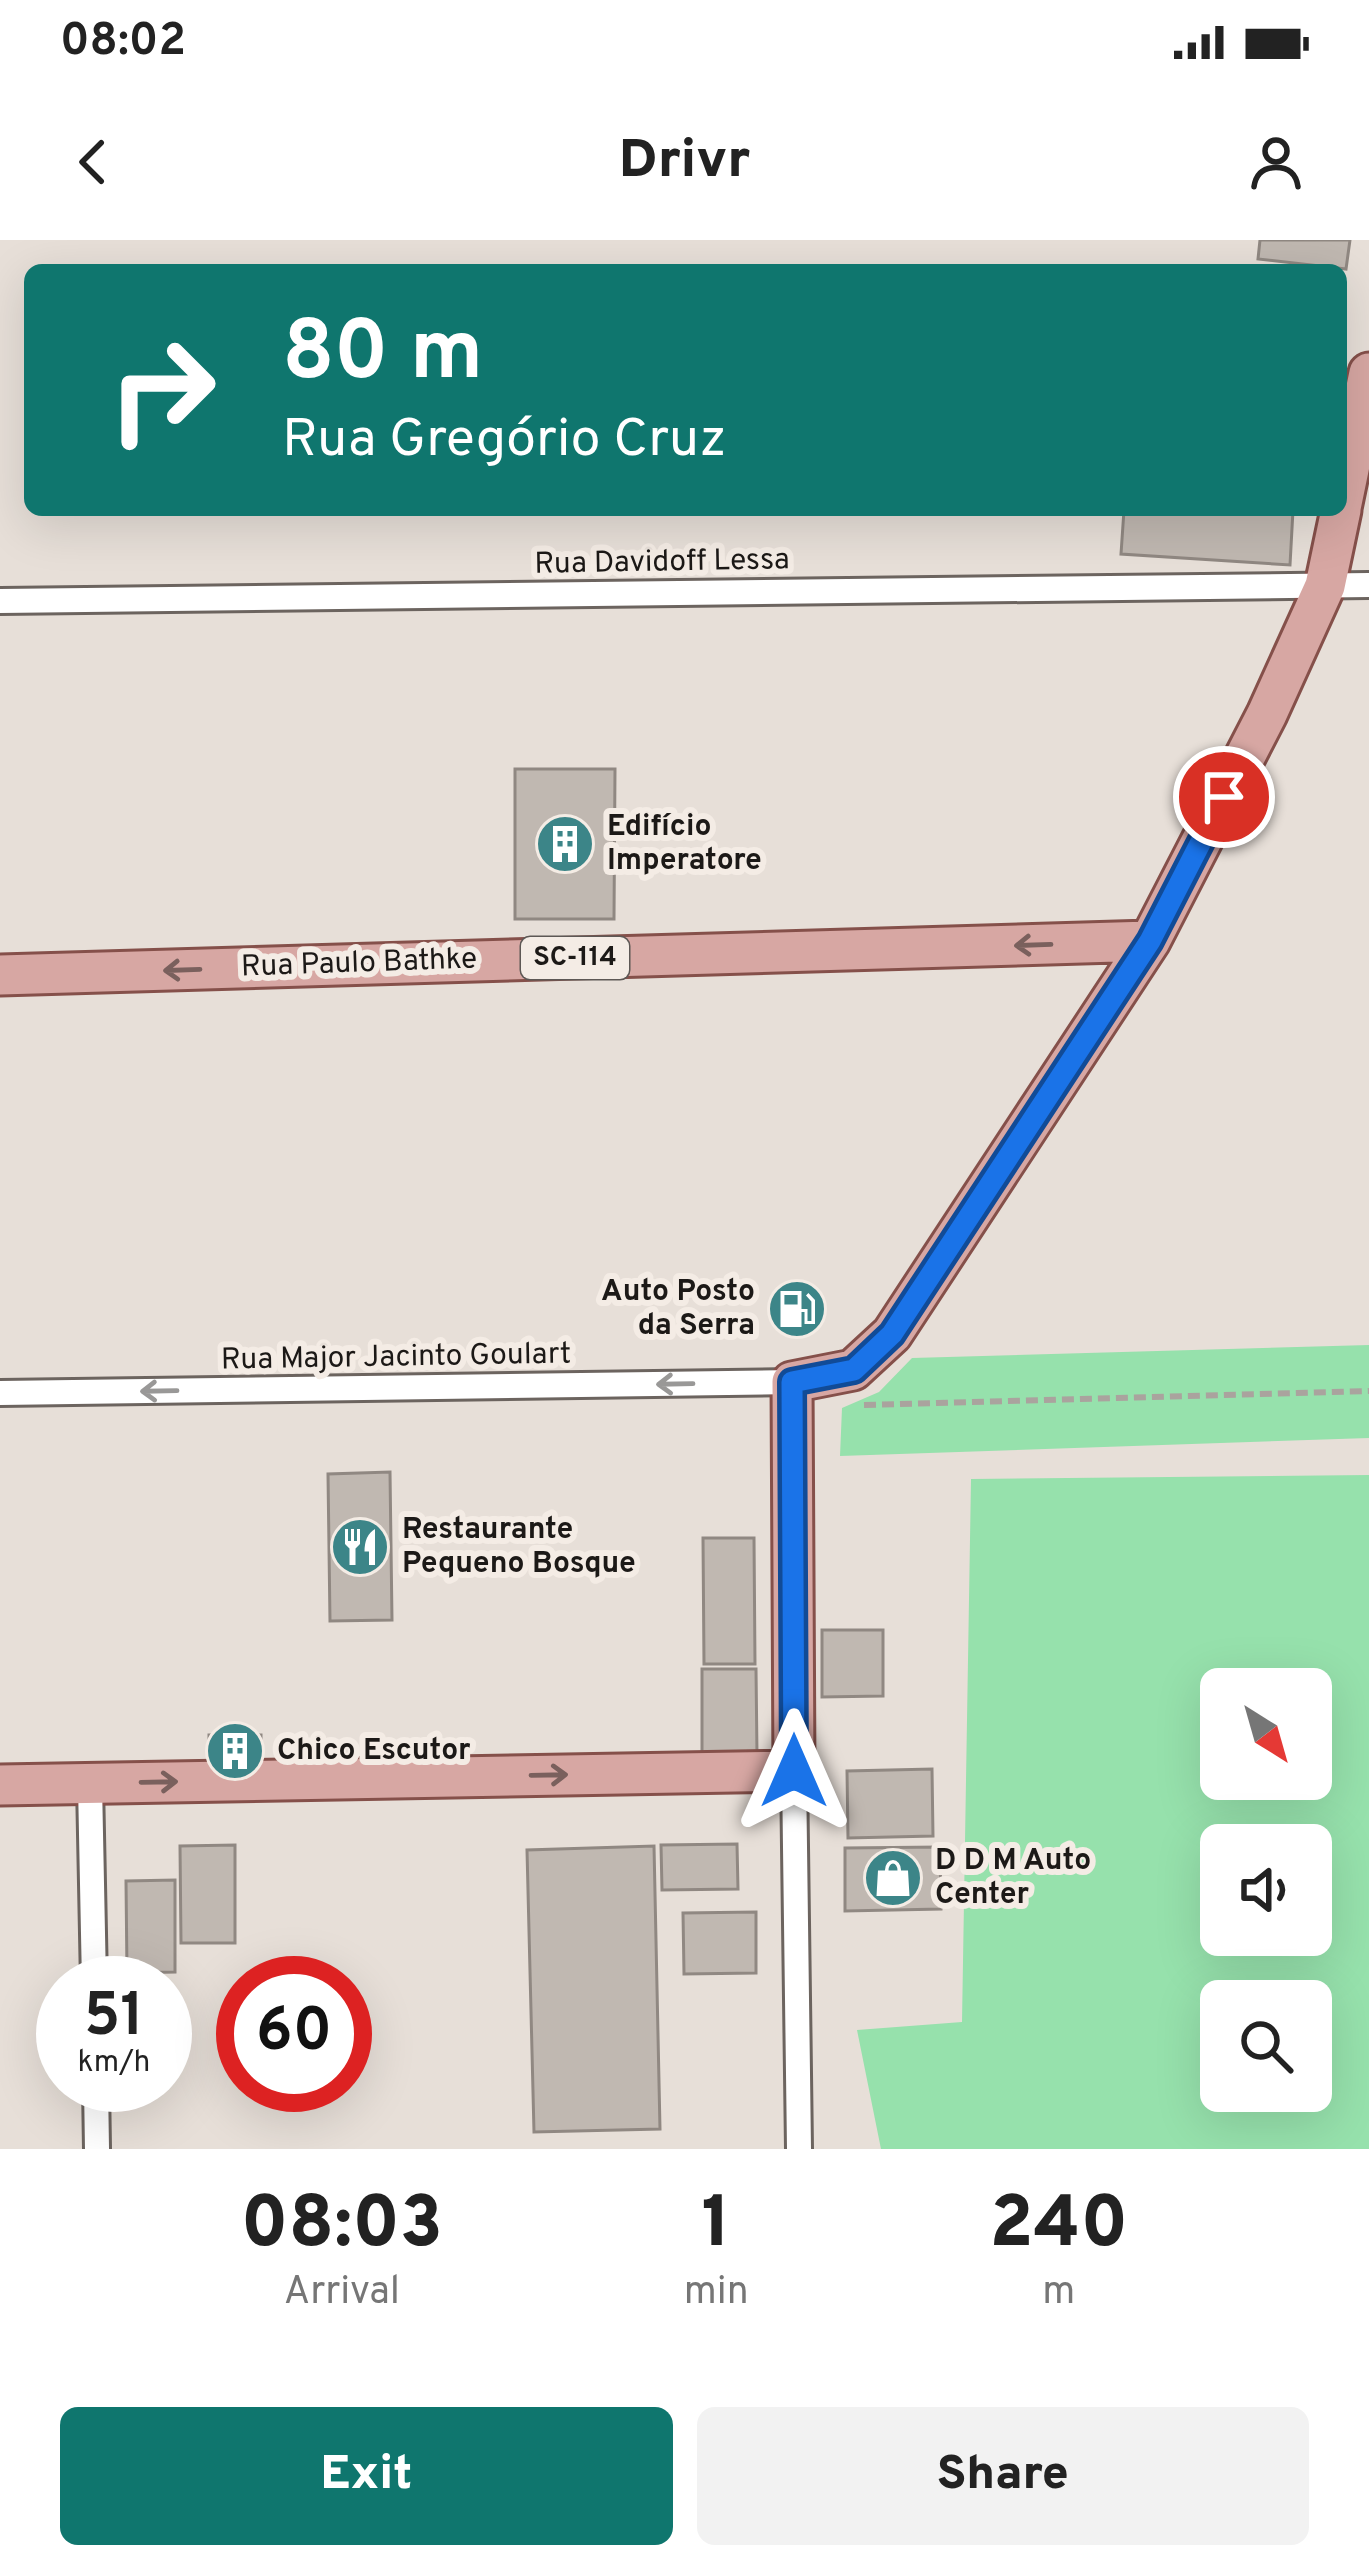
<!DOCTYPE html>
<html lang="en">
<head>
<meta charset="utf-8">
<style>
  body { margin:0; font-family:Overpass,sans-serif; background:#f2f2f2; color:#222; height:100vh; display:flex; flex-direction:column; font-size:45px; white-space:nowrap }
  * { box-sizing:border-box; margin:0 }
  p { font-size:39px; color:#767676 }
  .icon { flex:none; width:66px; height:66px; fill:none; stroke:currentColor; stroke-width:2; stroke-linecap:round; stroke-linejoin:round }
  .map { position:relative; height:1909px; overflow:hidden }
  .panel { display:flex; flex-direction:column; background:#fff; flex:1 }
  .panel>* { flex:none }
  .guide { position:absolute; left:24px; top:24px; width:1323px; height:252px; border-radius:18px; box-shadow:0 12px 48px #0002; background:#0f766e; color:#fff; overflow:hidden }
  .needle { width:78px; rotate:143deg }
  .buttons { position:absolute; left:1200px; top:1428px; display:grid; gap:24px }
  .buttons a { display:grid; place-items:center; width:132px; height:132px; border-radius:18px; background:#fff; box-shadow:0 12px 48px #0002; font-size:60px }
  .speed { position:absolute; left:36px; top:1716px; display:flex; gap:24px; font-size:60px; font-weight:700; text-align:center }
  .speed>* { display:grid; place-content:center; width:156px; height:156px; border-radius:50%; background:#fff; box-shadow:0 12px 48px #0002; line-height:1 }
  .speed small { font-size:30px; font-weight:400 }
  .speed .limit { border:18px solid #d22; background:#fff; color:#111 }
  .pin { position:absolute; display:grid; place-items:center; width:102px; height:102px; color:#fff; margin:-51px; border:6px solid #fff; border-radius:50%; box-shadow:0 3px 12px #0007 }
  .me { position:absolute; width:132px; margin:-66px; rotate:0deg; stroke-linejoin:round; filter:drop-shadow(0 0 9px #0008) }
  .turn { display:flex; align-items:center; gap:42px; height:252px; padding:0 60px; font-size:54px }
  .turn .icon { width:156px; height:156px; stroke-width:2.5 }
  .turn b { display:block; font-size:84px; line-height:102px }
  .eta { display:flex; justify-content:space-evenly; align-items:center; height:204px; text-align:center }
  .eta b { font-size:72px; font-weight:800; line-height:84px }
  .cta { display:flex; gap:24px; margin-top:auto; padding:24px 60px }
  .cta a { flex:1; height:138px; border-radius:18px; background:#0f766e; color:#fff; font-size:48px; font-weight:800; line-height:138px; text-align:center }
  .cta a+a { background:#f2f2f2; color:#222 }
  .status { display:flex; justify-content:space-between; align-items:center; height:84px; padding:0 60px; background:#fff; direction:ltr }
  .status svg { height:33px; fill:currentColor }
  header { display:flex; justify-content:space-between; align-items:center; height:156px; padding:0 60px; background:#fff; font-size:54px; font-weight:800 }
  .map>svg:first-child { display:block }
  .green { fill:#96e1ac; fill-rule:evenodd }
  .building { fill:#c0b8b1; stroke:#908882; stroke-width:3 }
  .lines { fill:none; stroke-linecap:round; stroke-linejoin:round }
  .minor-casing { stroke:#6c645f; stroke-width:30 }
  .primary-casing { stroke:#85504a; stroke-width:45 }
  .path { stroke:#aaa39e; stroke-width:6; stroke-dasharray:12 6; stroke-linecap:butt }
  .minor { stroke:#fff; stroke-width:24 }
  .primary { stroke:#d7a7a3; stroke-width:39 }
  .oneway { stroke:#7a605d }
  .oneway2 { stroke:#999897 }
  .route-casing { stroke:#114b97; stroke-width:30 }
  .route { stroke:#1a73e8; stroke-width:21 }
  .labels { text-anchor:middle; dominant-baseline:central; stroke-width:12; stroke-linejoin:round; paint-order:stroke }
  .shield { fill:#f4ece5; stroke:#5d5855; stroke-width:3 }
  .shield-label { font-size:27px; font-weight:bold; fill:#1c1917 }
  .street-label { font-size:30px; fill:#1c1917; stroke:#f4ece5 }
  .poi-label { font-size:30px; font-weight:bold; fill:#1c1917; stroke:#f4ece5; text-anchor:start }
</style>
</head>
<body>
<div class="status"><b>08:02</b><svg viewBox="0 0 49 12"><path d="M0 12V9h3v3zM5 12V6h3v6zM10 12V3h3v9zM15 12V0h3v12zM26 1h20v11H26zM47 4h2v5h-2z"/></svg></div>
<header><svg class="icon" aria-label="back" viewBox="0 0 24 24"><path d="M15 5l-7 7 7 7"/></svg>Drivr<svg class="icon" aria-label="person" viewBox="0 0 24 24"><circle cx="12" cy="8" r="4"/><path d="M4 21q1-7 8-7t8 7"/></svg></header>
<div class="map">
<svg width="1369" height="1909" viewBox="0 0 1369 1909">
  <rect width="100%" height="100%" fill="#e7dfd8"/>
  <path class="green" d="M1369 1105V1198L840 1216 842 1168 879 1152 912 1118Z
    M1369 1235V1909H881L857 1790 962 1782 971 1239ZM1221 1449H1311V1539H1221ZM1221 1605H1311V1695H1221ZM1221 1761H1311V1851H1221Z"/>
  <path class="building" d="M1260 0H1350L1346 29 1258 19Z
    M1124 270H1293L1290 325 1121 314Z
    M515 529H615L614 679H515Z
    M390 1232 392 1380 330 1381 328 1234Z
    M703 1298H754L755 1424H704Z
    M822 1390H883V1456L822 1457Z
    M702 1429H756L757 1515 702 1516Z
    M209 1495H261V1527L209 1526Z
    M932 1529 933 1596 848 1598 847 1531Z
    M737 1604 738 1649 662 1650 661 1605Z
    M235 1605V1703H181L180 1606Z
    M654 1606 660 1889 534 1892 527 1610Z
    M940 1607 941 1669 845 1671V1608Z
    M175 1640V1732L127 1733 126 1641Z
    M756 1672V1733L684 1734 683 1673Z"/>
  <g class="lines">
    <defs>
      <path id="minor" d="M0 361 1369 345
        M0 1153 792 1142
        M794 1531 799 1909
        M90 1544 94 1743
        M96 1845 97 1909"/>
      <path id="primary" d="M1341 268 1369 133
        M0 735 1150 701
        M0 1545 794 1531 792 1142 853 1130 892 1094 1150 701 1267 474 1325 346 1341 270"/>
    </defs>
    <use href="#minor" class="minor-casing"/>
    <use href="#primary" class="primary-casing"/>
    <path class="path" d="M864 1165 1369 1151"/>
    <use href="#minor" class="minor"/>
    <use href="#primary" class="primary"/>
  </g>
  <defs><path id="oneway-shaft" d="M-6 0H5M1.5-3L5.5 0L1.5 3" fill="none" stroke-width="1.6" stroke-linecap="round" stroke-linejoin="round" transform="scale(3)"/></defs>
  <g class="oneway">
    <use href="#oneway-shaft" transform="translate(1033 705) rotate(178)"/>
    <use href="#oneway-shaft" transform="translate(182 730) rotate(178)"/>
    <use href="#oneway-shaft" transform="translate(549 1535) rotate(-1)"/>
    <use href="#oneway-shaft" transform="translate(159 1542) rotate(-1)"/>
  </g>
  <g class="oneway2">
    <use href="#oneway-shaft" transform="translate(675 1144) rotate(179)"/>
    <use href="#oneway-shaft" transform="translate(159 1151) rotate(179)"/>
  </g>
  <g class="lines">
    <defs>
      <path id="route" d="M794 1531 792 1142 854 1130 892 1094 1150 701 1224 557"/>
    </defs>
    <use href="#route" class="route-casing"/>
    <use href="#route" class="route"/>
  </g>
  <defs>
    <symbol id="building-disc" viewBox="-11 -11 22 22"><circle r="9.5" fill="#3c8588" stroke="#f4ece5"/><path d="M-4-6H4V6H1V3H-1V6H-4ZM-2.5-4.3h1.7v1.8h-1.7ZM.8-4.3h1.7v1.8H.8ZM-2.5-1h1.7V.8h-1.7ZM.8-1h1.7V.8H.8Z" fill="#fff"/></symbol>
    <symbol id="fuel-disc" viewBox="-11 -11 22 22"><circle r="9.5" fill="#3c8588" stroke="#f4ece5"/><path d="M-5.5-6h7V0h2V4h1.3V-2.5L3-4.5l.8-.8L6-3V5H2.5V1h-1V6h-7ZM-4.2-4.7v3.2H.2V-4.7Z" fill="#fff"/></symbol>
    <symbol id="restaurant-disc" viewBox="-11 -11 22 22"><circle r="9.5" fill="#3c8588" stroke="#f4ece5"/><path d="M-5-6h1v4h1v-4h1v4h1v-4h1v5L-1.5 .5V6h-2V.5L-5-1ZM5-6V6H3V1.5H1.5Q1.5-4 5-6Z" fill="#fff"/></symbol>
    <symbol id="shop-disc" viewBox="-11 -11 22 22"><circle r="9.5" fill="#3c8588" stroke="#f4ece5"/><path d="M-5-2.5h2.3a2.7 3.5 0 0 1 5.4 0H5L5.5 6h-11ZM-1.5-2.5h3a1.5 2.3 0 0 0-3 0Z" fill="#fff"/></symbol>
  </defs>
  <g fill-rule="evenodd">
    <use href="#building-disc" x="532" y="571" width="66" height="66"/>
    <use href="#fuel-disc" x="764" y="1036" width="66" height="66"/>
    <use href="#restaurant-disc" x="327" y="1274" width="66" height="66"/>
    <use href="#building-disc" x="202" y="1478" width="66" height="66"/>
    <use href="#shop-disc" x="860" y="1605" width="66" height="66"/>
  </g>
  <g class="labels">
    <rect class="shield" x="521" y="697" width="108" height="42" rx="9"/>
    <g class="shield-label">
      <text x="575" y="718">SC-114</text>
    </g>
    <g class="street-label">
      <text transform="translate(662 323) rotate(-1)">Rua Davidoff Lessa</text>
      <text transform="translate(359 724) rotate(-2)">Rua Paulo Bathke</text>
      <text transform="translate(396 1118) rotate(-1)">Rua Major Jacinto Goulart</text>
    </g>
    <g class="poi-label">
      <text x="607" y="587">Edifício<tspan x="607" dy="34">Imperatore</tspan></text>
      <text x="755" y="1052" text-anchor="end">Auto Posto<tspan x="755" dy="34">da Serra</tspan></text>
      <text x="402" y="1290">Restaurante<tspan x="402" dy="34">Pequeno Bosque</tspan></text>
      <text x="277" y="1511">Chico Escutor</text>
      <text x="935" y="1621">D D M Auto<tspan x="935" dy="34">Center</tspan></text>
    </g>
  </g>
</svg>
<div class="buttons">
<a><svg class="needle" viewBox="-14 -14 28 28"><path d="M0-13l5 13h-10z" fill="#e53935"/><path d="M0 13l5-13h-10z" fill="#767676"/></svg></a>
<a><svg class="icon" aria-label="sound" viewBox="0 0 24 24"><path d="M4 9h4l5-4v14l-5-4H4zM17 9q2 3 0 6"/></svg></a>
<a><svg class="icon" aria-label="search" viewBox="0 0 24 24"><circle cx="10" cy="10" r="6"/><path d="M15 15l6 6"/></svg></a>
</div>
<div class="speed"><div>51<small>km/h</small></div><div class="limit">60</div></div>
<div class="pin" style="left:1224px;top:557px;background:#d93025"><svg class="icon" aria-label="arrive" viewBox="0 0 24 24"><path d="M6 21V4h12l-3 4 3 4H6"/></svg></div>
<svg class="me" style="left:794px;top:1531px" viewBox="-20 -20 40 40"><path d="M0-17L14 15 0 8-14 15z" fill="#1a73e8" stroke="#fff" stroke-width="4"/></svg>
<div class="guide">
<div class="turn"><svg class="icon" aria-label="right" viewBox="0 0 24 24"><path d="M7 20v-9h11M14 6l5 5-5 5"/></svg><div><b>80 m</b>Rua Gregório Cruz</div></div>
</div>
</div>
<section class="panel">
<div class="eta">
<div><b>08:03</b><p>Arrival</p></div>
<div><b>1</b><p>min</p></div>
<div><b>240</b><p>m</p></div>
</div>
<div class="cta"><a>Exit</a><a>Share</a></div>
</section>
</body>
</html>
